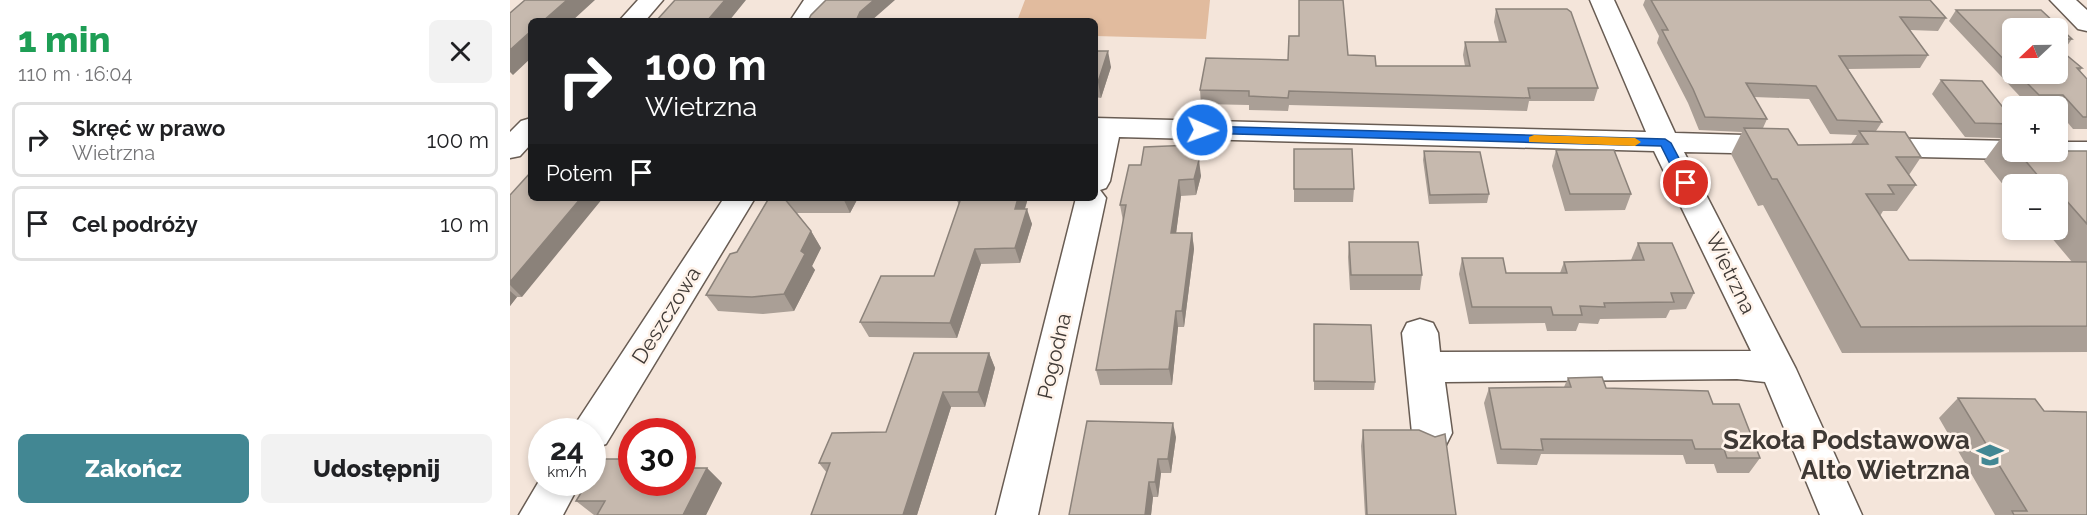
<!DOCTYPE html>
<html lang="pl">
<head>
<meta charset="utf-8">
<style>
  body { margin:0; font-family:Raleway,sans-serif; background:#f2f2f2; color:#202124; height:100vh; display:flex; flex-direction:column; font-size:22px; white-space:nowrap }
  * { box-sizing:border-box; margin:0 }
  p { font-size:20px; color:#757577 }
  .icon { flex:none; width:33px; height:33px; fill:none; stroke:currentColor; stroke-width:2; stroke-linecap:round; stroke-linejoin:round }
  .map { position:relative; flex:1; overflow:hidden }
  .drawer { display:flex; flex-direction:column; background:#fff; width:510px }
  .drawer>* { flex:none }
  .top-card { position:absolute; left:18px; top:18px; width:570px; height:183px; border-radius:9px; box-shadow:0 3px 9px #0003; background:#202124; color:#fff; overflow:hidden }
  .needle { width:39px; rotate:248deg }
  .fabs { position:absolute; left:1492px; top:18px; display:grid; gap:12px }
  .fabs a { display:grid; place-items:center; width:66px; height:66px; border-radius:9px; background:#fff; box-shadow:0 3px 9px #0003; font-size:30px }
  .speed { position:absolute; left:18px; top:418px; display:flex; gap:12px; font-size:30px; font-weight:700; text-align:center }
  .speed>* { display:grid; place-content:center; width:78px; height:78px; border-radius:50%; background:#fff; box-shadow:0 3px 9px #0003; line-height:1 }
  .speed small { font-size:15px; font-weight:400 }
  .speed .limit { border:9px solid #d22; background:#fff; color:#111 }
  .pin { position:absolute; display:grid; place-items:center; width:51px; height:51px; color:#fff; margin:-26px; border:3px solid #fff; border-radius:50%; box-shadow:0 2px 6px #0007 }
  .me { position:absolute; width:66px; margin:-33px; rotate:92deg; stroke-linejoin:round; filter:drop-shadow(0 0 4px #0008) }
  .turn { display:flex; align-items:center; gap:21px; height:126px; padding:0 18px; font-size:27px }
  .turn .icon { width:78px; height:78px; stroke-width:2.5 }
  .turn b { display:block; font-size:42px; line-height:51px }
  .then { display:flex; align-items:center; height:57px; padding:0 18px; background:#0003; gap:12px; font-size:22px }
  .round { display:grid; place-items:center; flex:none; width:63px; height:63px; border-radius:9px; background:#f2f2f2 }
  .head { display:flex; align-items:center; justify-content:space-between; height:102px; padding:0 18px }
  h1 { font-size:36px; font-weight:800; line-height:45px; color:#1e9e55 }
  .action { display:flex; gap:12px; margin-top:auto; padding:12px 18px }
  .action a { flex:1; height:69px; border-radius:9px; background:#428793; color:#fff; font-size:24px; font-weight:800; line-height:69px; text-align:center }
  .action a+a { background:#f2f2f2; color:#202124 }
  ul { padding:0; list-style:none }
  li { display:flex; align-items:center; gap:18px; height:75px; margin:0 12px 9px; padding:0 6px; border:3px solid #e0e0e0; border-radius:9px }
  li div { flex:1 }
  li b { display:block; font-size:22px }
  li em { font-style:normal }
  main { display:flex; flex:1; min-height:0 }
  .map>svg:first-child { display:block }
  .green { fill:#e1bb9e }
  .lines { fill:none; stroke-linecap:round; stroke-linejoin:round }
  .minor-casing { stroke:#685c53; stroke-width:3 }
  .minor { fill:#fff; fill-rule:evenodd }
  .wall { fill:#aa9f96; fill-rule:evenodd }
  .shaded-wall { fill:#8b827a }
  .building { fill:#c6b9ae; stroke:#8b827a; stroke-width:1.5 }
  .route { fill:#1a73e8; stroke:#114b97; stroke-width:1.5 }
  .slow { fill:#f59e0b }
  .labels { text-anchor:middle; dominant-baseline:central; stroke-width:5; stroke-linejoin:round; paint-order:stroke }
  .street-label { font-size:21px; fill:#3f3935; stroke:#fff3ea }
  .near-poi-label { font-size:26px; font-weight:bold; fill:#3f3935; stroke:#fff3ea; text-anchor:end }
</style>
</head>
<body>
<main>
<section class="drawer">
<div class="head"><div><h1>1 min</h1><p>110 m · 16:04</p></div><a class="round"><svg class="icon" aria-label="close" viewBox="0 0 24 24"><path d="M6 6l12 12M18 6L6 18"/></svg></a></div>
<ul>
<li><svg class="icon" aria-label="right" viewBox="0 0 24 24"><path d="M7 20v-9h11M14 6l5 5-5 5"/></svg><div><b>Skręć w prawo</b><p>Wietrzna</p></div><em>100 m</em></li>
<li><svg class="icon" aria-label="arrive" viewBox="0 0 24 24"><path d="M6 21V4h12l-3 4 3 4H6"/></svg><div><b>Cel podróży</b></div><em>10 m</em></li>
</ul>
<div class="action"><a>Zakończ</a><a>Udostępnij</a></div>
</section>
<div class="map">
<svg width="1577" height="515" viewBox="0 0 1577 515">
  <rect width="100%" height="100%" fill="#f4e5da"/>
  <path class="green" d="M515 0H700L696 39 585 36V21H507Z"/>
  <g class="lines">
    <defs>
      <path id="minor" d="M128 0H153L135 21H109Z
        M294 0H318L304 21H280Z
        M1080 0H1104L1165 133 1270 136 1280 138 1285 145 1280 152 1270 154 1174 152 1286 369 1352 515H1310L1255 382 1227 379 935 382 942 433 936 445 922 450 908 445 902 433 892 333 897 323 910 319 923 323 928 333 930 352 1241 351 1144 151 609 137 600 181 596 188 590 190 596 198 528 515H486L566 198H585V118L1136 132Z
        M1540 0H1566L1577 10V31L1568 29Z
        M21 118V144L10 156 0 158V132L11 121Z
        M1361 138 1503 141V152H1517L1513 157 1503 159 1361 156 1351 154 1346 147 1351 140Z
        M1548 142H1577V160L1538 158 1534 152H1548Z
        M214 198H245L96 444 82 449V432H62L68 420Z
        M32 476V483H70L53 515H9Z"/>
    </defs>
    <use href="#minor" class="minor-casing"/>
    <use href="#minor" class="minor"/>
  </g>
  <path class="wall" d="M1135 0H1420L1436 18 1428 31 1400 30 1418 55 1410 68 1338 69 1372 122 1366 131 1411 157 1399 175 1406 185 1387 211H1373L1370 216 1399 260 1562 262 1535 230H1548V184H1503V197L1474 161 1491 138 1455 137 1422 94 1431 80 1503 120V129L1499 134H1503V152L1577 151V352L1332 353 1253 205 1248 206 1221 154 1232 132 1189 130 1178 103 1147 43 1149 36 1133 5ZM1244 97 1299 99 1320 134 1347 135 1341 144 1288 145 1253 128 1257 119Z
    M986 9 1088 88 1084 101H1019L1017 111 779 105 778 111 739 110V105L691 104 690 90 778 60 838 55 866 66H955L953 55 955 42H989L984 22Z
    M1446 10 1562 39 1554 50H1550L1572 68 1570 71 1577 79V129H1563L1548 111V106H1519L1439 21ZM1503 28 1548 39V74H1503Z
    M585 51 601 67 591 98 585 97Z
    M784 149 844 189 843 202H784Z
    M1046 150 1121 194 1115 210 1055 211 1042 166Z
    M914 151 979 194 977 203 919 204 913 160Z
    M683 155 691 176 686 195 671 196 666 233H682L684 249 674 327H668L662 385H590L586 370 613 221 610 205 631 165Z
    M0 195 12 297H7L0 306Z
    M255 198H348L340 213H287L301 231 311 248 302 266 305 270 284 311 253 314 208 311 196 295 227 252 257 201Z
    M446 198H518L515 209 522 224 510 263 471 264 447 338 359 337 350 322 424 276 449 205Z
    M839 242 912 275 910 290H840L838 257Z
    M1128 243 1184 293 1176 309 1160 310 1156 318 1090 319 1088 324 1069 323 1066 331H1037L1035 323 959 324 949 274 952 258 996 273H1050L1054 262 1121 260Z
    M804 324 865 382 864 390H804Z
    M479 353 485 368 475 407H441L407 515H301L317 473 309 463 376 432Z
    M1058 378 1096 388 1203 404 1250 458 1239 473H1207L1204 464H1176L1173 455 1031 454 1027 465 987 464 974 403 979 388 1054 387Z
    M1448 398 1534 411 1577 515H1485L1429 418Z
    M853 430 946 515H855L851 446Z
    M666 437 661 473H651L648 497H643L641 515H559Z
    M197 468 212 483 196 515H84L66 501 122 483Z"/>
  <path class="shaded-wall" d="M57 0H85L62 21H33Z
    M215 0H236L219 21H197Z
    M364 0H385L361 21H346L350 12Z
    M21 31V58L3 75 0 72V50Z
    M598 51 601 67 591 98 588 82Z
    M689 160 691 176 686 195 684 179Z
    M669 180 671 196 664 249 661 233Z
    M71 198H93L12 297 0 285V282Z
    M333 198H348L340 213Z
    M508 198H518L510 224 505 209Z
    M517 209 522 224 510 263 505 248Z
    M301 231 311 248 302 266 305 270 284 311 274 294 291 251Z
    M682 233 684 249 674 327 672 311Z
    M465 249 471 264 447 338 440 323Z
    M0 291 7 297 0 306Z
    M666 311 668 327 662 385 659 369Z
    M479 353 485 368 475 407 468 392Z
    M433 392 441 407 407 515H393Z
    M663 423 666 437 661 473 658 459Z
    M648 459 651 473 648 497 645 482Z
    M197 468 212 483 196 515H173Z
    M639 482 643 497 641 515H635Z"/>
  <path class="building" d="M15 0H57L33 21H21V31L0 50V13Z
    M165 0H215L197 21H146Z
    M316 0H364L350 12 346 21H298L301 15Z
    M789 0H833L838 55 865 56 866 66H960L955 42H996L986 9H1057L1061 12 1088 88H1018L1020 98 779 91 778 98 739 96V91L690 90 696 58 778 60 779 36H789Z
    M1141 0H1420L1436 18 1390 17 1418 55 1329 56 1372 122 1327 120 1306 86 1236 83 1257 119 1195 117 1183 89 1152 30H1158Z
    M1446 10H1531L1562 39H1548V28H1503V69Z
    M1548 48 1572 68H1567L1577 79V117H1573L1553 95H1529L1508 74H1548Z
    M585 51H598L588 82H585Z
    M1431 80 1472 81 1503 120V124L1465 123Z
    M1234 128 1278 129 1288 145 1358 144 1349 131 1395 132 1411 157H1386L1406 185H1378L1384 194H1356L1399 260 1577 262V326L1351 327 1267 179H1262Z
    M1494 134H1503V145Z
    M682 145 680 153 689 160 684 179 669 180 661 233H682L672 311H666L659 369 586 370 616 205H610L619 165H631L634 147Z
    M784 149H842L844 189H784Z
    M1046 150H1104L1121 194H1060Z
    M914 151 970 152 979 194 920 195Z
    M1548 151H1577V224L1548 191V184H1535L1508 152Z
    M21 172V198H71L0 282V195Z
    M259 198H274L301 231 291 251 295 254 274 294 242 297 196 295 220 254 227 252Z
    M451 198H508L505 209H517L505 248 465 249 440 323 350 322 371 276H424Z
    M839 242H908L912 275H841Z
    M1128 243H1162L1184 293H1161L1164 302 1094 303 1095 307 1070 306 1072 315H1043L1041 307H962L952 258H993L996 273H1057L1054 262 1134 260Z
    M804 324 861 325 865 382 804 381Z
    M404 353H479L468 392H433L393 515H301L320 463H309L322 433 376 432Z
    M1092 377 1096 388 1198 391 1203 404H1229L1250 458H1217L1214 449H1185L1182 440 1031 439 1033 450 991 449 979 388 1061 387 1058 378Z
    M1448 398 1525 399 1534 411 1577 412V515H1504L1502 511H1517Z
    M577 421 663 423 658 459H648L645 482H639L635 515H559Z
    M853 430H909L925 437 935 434 946 515H857Z
    M92 459H122V483H172V468H197L173 515H87L95 501H66L77 483H82V474Z"/>
  <path class="route" d="M692 126 1155 139 1161 143 1182 183 1180 186H1171L1151 146 687 133 686 130Z"/>
  <path class="slow" d="M1024 135 1125 138 1131 142 1125 146 1019 142V137Z"/>
  <defs>
    <symbol id="school-bare" viewBox="-9 -9 18 18"><path d="M0-5L7-2L0 1L-7-2ZM-4 1L0 2.5L4 1V4Q0 6-4 4Z" fill="#428793" stroke="#fff3ea" stroke-width="2.5" paint-order="stroke"/></symbol>
  </defs>
  <g fill-rule="evenodd">
    <use href="#school-bare" x="1461" y="436" width="38" height="38"/>
  </g>
  <g class="labels">
    <g class="street-label">
      <text transform="translate(1221 273) rotate(64)">Wietrzna</text>
      <text transform="translate(156 315) rotate(-58)">Deszczowa</text>
      <text transform="translate(544 356) rotate(-77)">Pogodna</text>
    </g>
    <g class="near-poi-label">
      <text x="1460" y="440">Szkoła Podstawowa<tspan x="1460" dy="30">Alto Wietrzna</tspan></text>
    </g>
  </g>
</svg>
<div class="fabs">
<a><svg class="needle" viewBox="-14 -14 28 28"><path d="M0-13l5 13h-10z" fill="#e53935"/><path d="M0 13l5-13h-10z" fill="#757577"/></svg></a>
<a>+</a>
<a>−</a>
</div>
<div class="speed"><div>24<small>km/h</small></div><div class="limit">30</div></div>
<div class="pin" style="left:1176px;top:183px;background:#d93025"><svg class="icon" aria-label="arrive" viewBox="0 0 24 24"><path d="M6 21V4h12l-3 4 3 4H6"/></svg></div>
<svg class="me" style="left:692px;top:130px" viewBox="-20 -20 40 40"><circle r="17" fill="#1a73e8" stroke="#fff" stroke-width="3"/><path d="M0-11L8 9 0 5-8 9z" fill="#fff"/></svg>
<div class="top-card">
<div class="turn"><svg class="icon" aria-label="right" viewBox="0 0 24 24"><path d="M7 20v-9h11M14 6l5 5-5 5"/></svg><div><b>100 m</b>Wietrzna</div></div>
<div class="then">Potem<svg class="icon" aria-label="arrive" viewBox="0 0 24 24"><path d="M6 21V4h12l-3 4 3 4H6"/></svg></div>
</div>
</div>
</main>
</body>
</html>
